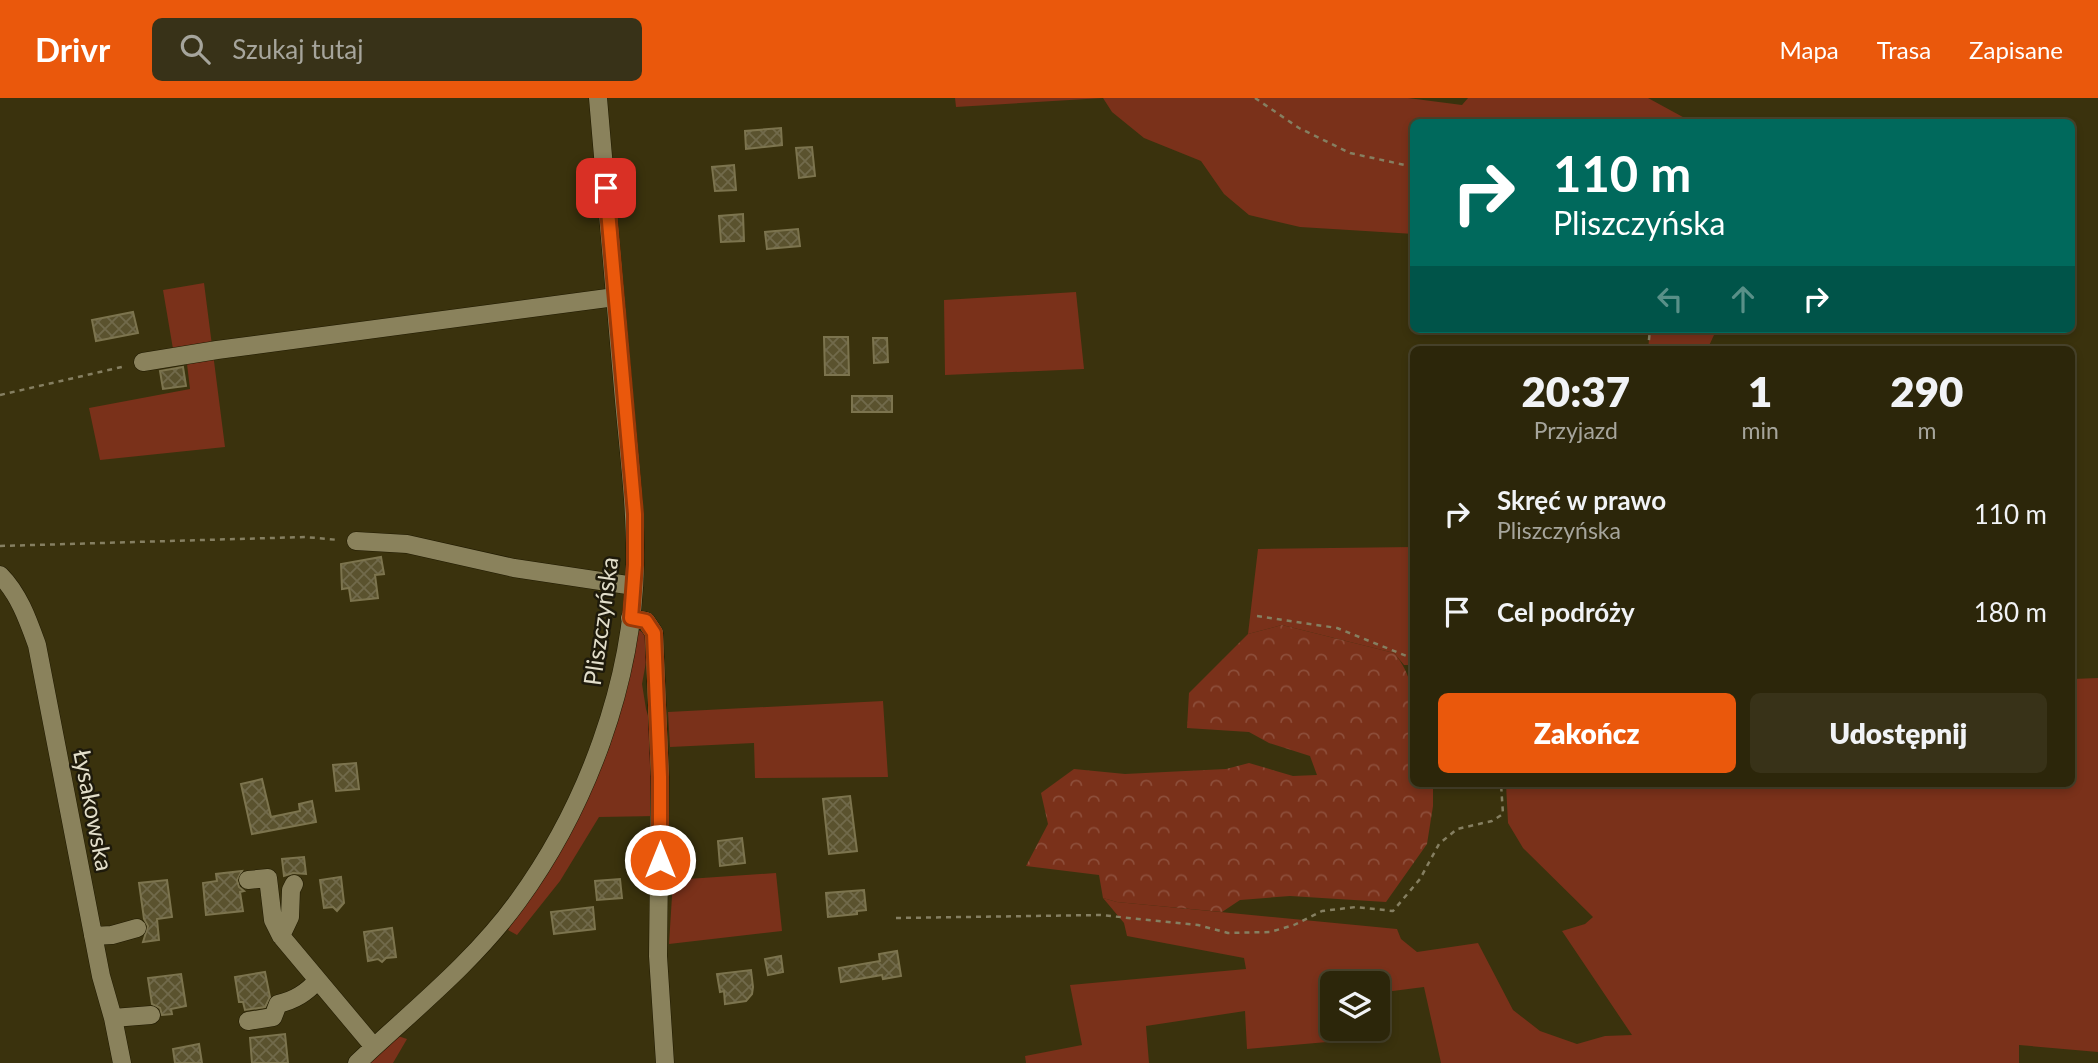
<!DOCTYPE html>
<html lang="pl">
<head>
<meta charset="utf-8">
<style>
  body { margin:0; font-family:Lato,sans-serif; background:#383218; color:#f1f3f6; height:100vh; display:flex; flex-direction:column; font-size:26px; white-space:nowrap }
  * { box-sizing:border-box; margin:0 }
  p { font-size:23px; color:#a6a59c }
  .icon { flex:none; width:38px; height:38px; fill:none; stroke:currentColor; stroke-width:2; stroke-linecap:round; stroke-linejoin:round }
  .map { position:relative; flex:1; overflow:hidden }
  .sheet { position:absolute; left:1410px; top:248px; width:665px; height:441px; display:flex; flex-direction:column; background:#2c260a; border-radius:10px; box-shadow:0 4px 10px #0003,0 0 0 2px #48432b }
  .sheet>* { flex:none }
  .banner { position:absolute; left:1410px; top:21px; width:665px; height:214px; border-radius:10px; box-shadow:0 4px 10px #0003,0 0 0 2px #48432b; background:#00695c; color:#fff; overflow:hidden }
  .tools { position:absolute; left:1320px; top:873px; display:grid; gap:14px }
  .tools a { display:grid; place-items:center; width:70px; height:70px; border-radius:10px; background:#2c260a; box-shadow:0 4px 10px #0003,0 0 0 2px #48432b; font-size:35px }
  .pin { position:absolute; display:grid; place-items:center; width:60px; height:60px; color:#fff; margin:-30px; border-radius:14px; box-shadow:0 4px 10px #0006 }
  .me { position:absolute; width:77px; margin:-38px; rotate:0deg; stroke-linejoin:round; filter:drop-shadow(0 0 5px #0008) }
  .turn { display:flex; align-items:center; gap:24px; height:147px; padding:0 28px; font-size:32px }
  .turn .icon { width:91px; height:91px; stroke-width:2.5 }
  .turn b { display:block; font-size:49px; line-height:60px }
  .lanes { display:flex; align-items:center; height:66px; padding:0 28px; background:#0003; justify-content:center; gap:35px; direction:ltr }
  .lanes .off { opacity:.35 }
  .eta { display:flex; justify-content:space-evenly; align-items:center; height:119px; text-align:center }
  .eta b { font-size:42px; font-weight:800; line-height:49px }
  .primary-button { display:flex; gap:14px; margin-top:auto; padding:14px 28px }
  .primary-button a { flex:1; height:80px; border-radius:10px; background:#ea580c; color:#fff; font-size:28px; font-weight:800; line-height:80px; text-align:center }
  .primary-button a+a { background:#383218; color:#f1f3f6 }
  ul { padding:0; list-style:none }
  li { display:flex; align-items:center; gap:21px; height:98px; padding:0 28px }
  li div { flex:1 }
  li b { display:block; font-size:26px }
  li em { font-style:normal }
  header { display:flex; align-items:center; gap:42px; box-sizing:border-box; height:98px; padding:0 35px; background:#ea580c; color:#fff }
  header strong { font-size:33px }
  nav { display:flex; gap:38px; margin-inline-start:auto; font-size:24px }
  .search { width:490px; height:63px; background:#383218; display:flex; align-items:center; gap:18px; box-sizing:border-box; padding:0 24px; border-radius:10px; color:#a6a59c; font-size:26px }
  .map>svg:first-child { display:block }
  .green { fill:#7a311a }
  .forest { fill:url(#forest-crowns) }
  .building { fill:url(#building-cross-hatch); stroke:#7c744e; stroke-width:2 }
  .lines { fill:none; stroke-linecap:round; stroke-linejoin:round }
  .minor-casing { stroke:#201a01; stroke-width:19 }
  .path { stroke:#857f61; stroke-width:2.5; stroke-dasharray:5 5; stroke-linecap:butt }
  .minor { stroke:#8a825c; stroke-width:18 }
  .route-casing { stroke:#983908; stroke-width:18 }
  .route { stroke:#ea580c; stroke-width:12 }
  .labels { text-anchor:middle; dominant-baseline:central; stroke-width:5; stroke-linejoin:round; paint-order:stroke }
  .street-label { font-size:24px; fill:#e2deca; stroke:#1e1a0b }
</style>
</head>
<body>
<header>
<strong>Drivr</strong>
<div class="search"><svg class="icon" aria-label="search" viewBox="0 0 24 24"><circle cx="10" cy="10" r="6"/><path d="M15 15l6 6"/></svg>Szukaj tutaj</div>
<nav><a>Mapa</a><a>Trasa</a><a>Zapisane</a></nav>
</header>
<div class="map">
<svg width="2098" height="965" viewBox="0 0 2098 965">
  <defs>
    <pattern id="forest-crowns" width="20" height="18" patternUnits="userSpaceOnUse" patternTransform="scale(1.75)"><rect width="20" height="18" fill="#7a311a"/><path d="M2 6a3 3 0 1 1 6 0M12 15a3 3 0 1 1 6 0" fill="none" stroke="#8d4e3a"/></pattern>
    <pattern id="building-cross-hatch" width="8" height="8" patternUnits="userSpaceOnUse" patternTransform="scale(1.75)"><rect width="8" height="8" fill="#5a522e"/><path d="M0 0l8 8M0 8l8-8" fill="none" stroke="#716a4b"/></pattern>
  </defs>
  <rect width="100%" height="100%" fill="#3a320d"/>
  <path class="green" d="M955 0H1408L1462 7 1468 0H1648L1692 24H1414V136L1300 129 1249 117 1224 96 1201 63 1144 40 1112 14 1103 0 956 9Z
    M204 185 225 349 100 362 89 310 190 291 185 249 173 251 163 192Z
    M1076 194 1084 271 945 277 944 202Z
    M1650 231H1714V237L1707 252H1648Z
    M1414 449V567H1404L1394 555 1282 527 1248 536 1258 451Z
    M638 532 645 535 649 548 642 586 646 611 653 634 657 718 599 719 560 783 517 837 508 832 570 737 590 695 610 648 620 611Z
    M2098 580V954L2019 947V965H1441L1424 889 1377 895V886H1332V931H1372L1373 940 1247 951 1245 913 1146 928 1149 965H1026L1025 958 1082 947 1070 887 1246 871 1244 860 1127 838 1124 825 1103 800 1117 804 1397 831 1401 841 1417 854 1478 845 1513 912 1540 933 1577 946 1605 938 1632 937 1562 833 1585 826 1593 819 1523 750 1508 725 1506 686H2072V581Z
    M883 603 888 679 755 680 754 645 670 649 668 614Z
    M776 775 782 833 669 846 673 782Z
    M398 938 407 941 393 965H370Z"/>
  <path class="forest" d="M1282 527 1394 555C1424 589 1414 643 1414 686H1433V708L1427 746 1386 804 1290 798 1240 802 1222 814 1117 804 1103 800 1099 777 1026 768 1048 726 1041 695 1074 671 1125 676 1226 671 1249 665 1293 678 1317 677 1310 658 1269 645 1249 634 1187 630 1189 595 1248 536Z"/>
  <path class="building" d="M781 30 782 47 746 51 745 33Z
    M812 49 815 78 799 80 796 50Z
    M734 67 736 92 715 93 712 69Z
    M743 116 744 143 721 144 719 118Z
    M798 131 800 148 767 151 765 134Z
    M133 214 138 235 96 243 92 222Z
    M824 239H848L849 277H825Z
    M873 240H887L888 264 874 265Z
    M183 269 186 288 163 291 160 273Z
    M852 298H892V314H852Z
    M381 459 384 476 375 477 378 500 351 503 349 490 342 491 341 466Z
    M356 665 359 691 336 693 333 667Z
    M262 681 271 719 300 713 299 706 312 703 316 724 252 736 241 686Z
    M850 698 857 753 829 756 823 701Z
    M742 740 745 765 720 768 718 743Z
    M304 759 306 776 293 775 284 778 282 761Z
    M242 773 237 782 239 789 244 793 240 794 243 813 206 817 203 785 217 783 216 776Z
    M341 779 344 805 337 813 333 809 324 810 320 782Z
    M620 781 622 800 597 802 595 783Z
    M167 782 172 819 157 821 159 842 143 844 148 828 144 821 139 785Z
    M864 792 866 812 857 813V816L828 819 826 795Z
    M593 809 595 831 554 836 551 814Z
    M392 830 396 859 386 860 382 864 378 861 368 863 364 834Z
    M897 853 901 878 883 881 882 877 841 884 839 870 880 863 879 856Z
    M781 858 783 874 768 877 765 861Z
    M751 872 753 889 752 896 746 903 725 906 724 893 720 894 717 876Z
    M265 874 270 899 265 909 245 912 243 904H239L235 879Z
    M181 876 186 908 171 911 172 916 162 917 160 910 152 906 148 880Z
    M285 936 288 965H252L250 940Z
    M199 946 202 965H175L173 951Z"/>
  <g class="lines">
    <defs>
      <path id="minor" d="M143 264 217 252 615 199
        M356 443 407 446 514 470 634 488
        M0 477C19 496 28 522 37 547L101 878 113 920 122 965
        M630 520 646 523 654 535 660 679 658 858 665 965
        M248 782 268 780 273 822 281 838 374 949
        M93 838 112 837 137 830
        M281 838 290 819 291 792 294 786
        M113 920 151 917
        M248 923 273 919 278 906C295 902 306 895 318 882
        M357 965C412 913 473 865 518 803 587 708 633 584 635 466 636 408 628 350 623 291 614 194 606 97 598 0"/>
    </defs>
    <use href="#minor" class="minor-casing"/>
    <path class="path" d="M1255 0 1299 30 1350 55 1414 69
      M1648 252 1650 231
      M0 297 126 268
      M0 448 305 439 339 442
      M1257 518 1337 530 1414 561
      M896 820 1100 817 1198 827 1228 835 1270 834 1294 827 1322 813 1356 809 1393 813 1420 781 1439 746 1457 731 1492 723 1503 716 1501 686"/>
    <use href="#minor" class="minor"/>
  </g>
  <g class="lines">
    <defs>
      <path id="route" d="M606 90 635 416V467L631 520 646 523 654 535 660 679V762"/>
    </defs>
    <use href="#route" class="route-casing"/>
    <use href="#route" class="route"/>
  </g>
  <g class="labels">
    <g class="street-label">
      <text transform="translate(600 523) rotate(-82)">Pliszczyńska</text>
      <text transform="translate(94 712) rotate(79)">Łysakowska</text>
    </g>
  </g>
</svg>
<div class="tools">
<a><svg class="icon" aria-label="layers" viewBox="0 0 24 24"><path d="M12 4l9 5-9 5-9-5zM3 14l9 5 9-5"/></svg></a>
</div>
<div class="pin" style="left:606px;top:90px;background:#d93025"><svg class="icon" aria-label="arrive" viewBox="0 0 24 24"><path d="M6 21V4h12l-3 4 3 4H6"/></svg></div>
<svg class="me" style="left:660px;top:762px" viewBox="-20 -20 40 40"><circle r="17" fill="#ea580c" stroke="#fff" stroke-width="3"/><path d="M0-11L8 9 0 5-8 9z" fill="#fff"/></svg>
<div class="banner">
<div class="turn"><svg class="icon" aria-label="right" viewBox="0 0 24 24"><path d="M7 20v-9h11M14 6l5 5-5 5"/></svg><div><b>110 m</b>Pliszczyńska</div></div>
<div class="lanes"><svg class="icon off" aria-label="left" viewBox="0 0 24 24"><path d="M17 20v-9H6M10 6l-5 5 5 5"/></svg><svg class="icon off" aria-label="ahead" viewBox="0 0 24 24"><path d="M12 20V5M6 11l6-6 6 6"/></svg><svg class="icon" aria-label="right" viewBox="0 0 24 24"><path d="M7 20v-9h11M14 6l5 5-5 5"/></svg></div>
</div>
<section class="sheet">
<div class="eta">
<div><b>20:37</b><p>Przyjazd</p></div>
<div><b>1</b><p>min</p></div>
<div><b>290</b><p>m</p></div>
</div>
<ul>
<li><svg class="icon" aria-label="right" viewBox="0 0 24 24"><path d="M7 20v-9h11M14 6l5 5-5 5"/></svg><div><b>Skręć w prawo</b><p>Pliszczyńska</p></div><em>110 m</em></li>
<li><svg class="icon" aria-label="arrive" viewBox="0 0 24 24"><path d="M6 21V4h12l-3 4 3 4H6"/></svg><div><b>Cel podróży</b></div><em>180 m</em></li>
</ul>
<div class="primary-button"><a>Zakończ</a><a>Udostępnij</a></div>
</section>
</div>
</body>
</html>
